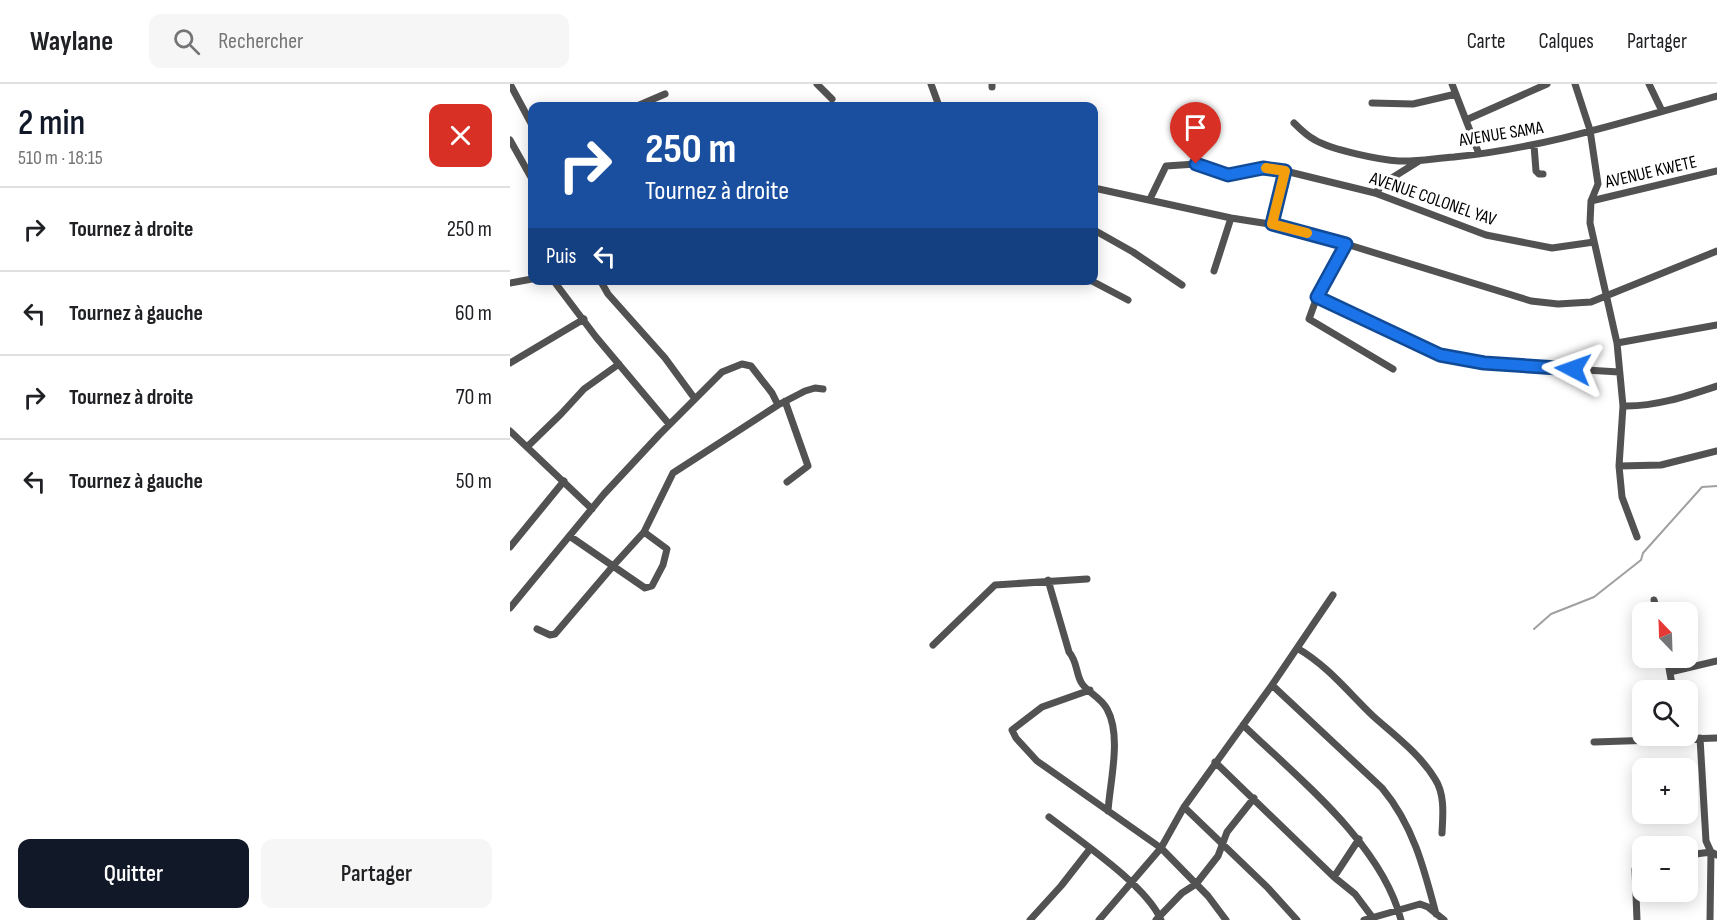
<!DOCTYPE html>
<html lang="fr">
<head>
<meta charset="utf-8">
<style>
  body { margin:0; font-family:"Sofia Sans Condensed",sans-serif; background:#f6f6f6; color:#202124; height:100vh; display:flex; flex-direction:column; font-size:22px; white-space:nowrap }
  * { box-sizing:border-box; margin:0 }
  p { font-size:20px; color:#757577 }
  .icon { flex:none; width:33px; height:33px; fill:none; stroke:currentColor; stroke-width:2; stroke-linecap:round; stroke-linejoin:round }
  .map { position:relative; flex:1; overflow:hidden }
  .details { display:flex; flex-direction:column; background:#fff; width:510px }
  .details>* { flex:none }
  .top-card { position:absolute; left:18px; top:18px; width:570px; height:183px; border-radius:12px; box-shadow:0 3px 15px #0003; background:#1a4fa0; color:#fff; overflow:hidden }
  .needle { width:39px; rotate:337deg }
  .buttons { position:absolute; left:1122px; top:518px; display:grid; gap:12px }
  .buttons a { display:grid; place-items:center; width:66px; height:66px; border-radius:12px; background:#fff; box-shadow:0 3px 15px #0003; font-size:30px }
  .pin { position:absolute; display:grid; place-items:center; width:51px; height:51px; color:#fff; margin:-62px -26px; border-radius:50% 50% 50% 0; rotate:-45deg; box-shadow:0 0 6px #0007 }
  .pin .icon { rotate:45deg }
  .me { position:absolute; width:66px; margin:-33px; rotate:274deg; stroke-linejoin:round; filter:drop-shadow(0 0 4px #0008) }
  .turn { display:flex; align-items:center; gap:21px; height:126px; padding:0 18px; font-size:27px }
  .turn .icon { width:78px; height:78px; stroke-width:2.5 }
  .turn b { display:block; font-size:42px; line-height:51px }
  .then { display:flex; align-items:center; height:57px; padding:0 18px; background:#0003; gap:12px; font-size:22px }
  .round { display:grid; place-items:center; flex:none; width:63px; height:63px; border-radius:12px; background:#f6f6f6 }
  .head { display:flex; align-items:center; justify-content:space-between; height:102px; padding:0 18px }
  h1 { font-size:36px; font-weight:600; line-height:45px; color:#111827 }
  .button { display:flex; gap:12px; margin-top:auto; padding:12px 18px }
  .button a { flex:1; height:69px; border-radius:12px; background:#111827; color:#fff; font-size:24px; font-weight:600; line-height:69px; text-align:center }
  .button a+a { background:#f6f6f6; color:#202124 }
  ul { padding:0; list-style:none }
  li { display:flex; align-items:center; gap:18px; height:84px; padding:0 18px; border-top:2px solid #e0e0e0 }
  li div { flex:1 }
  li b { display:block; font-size:22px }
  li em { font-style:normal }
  header { display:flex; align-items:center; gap:36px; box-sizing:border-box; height:84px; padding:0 30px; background:#fff; border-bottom:2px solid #e0e0e0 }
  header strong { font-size:28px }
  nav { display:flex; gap:33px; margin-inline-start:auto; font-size:21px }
  .search { width:420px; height:54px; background:#f6f6f6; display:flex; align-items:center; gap:15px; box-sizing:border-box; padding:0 21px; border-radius:12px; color:#757577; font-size:22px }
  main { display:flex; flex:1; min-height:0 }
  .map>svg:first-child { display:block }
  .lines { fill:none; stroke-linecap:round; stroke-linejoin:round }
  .stream { stroke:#a0a0a0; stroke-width:2 }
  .street { stroke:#525252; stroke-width:7 }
  .route-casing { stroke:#114b97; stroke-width:15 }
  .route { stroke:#1a73e8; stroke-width:10 }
  .slow { stroke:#f59e0b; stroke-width:10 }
  .labels { text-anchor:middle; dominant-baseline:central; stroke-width:6; stroke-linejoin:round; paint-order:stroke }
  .street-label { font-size:18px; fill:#000; stroke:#fff }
</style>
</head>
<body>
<header>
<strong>Waylane</strong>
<div class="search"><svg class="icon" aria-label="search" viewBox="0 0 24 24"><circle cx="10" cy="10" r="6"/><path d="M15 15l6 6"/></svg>Rechercher</div>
<nav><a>Carte</a><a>Calques</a><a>Partager</a></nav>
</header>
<main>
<section class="details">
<div class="head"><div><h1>2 min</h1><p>510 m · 18:15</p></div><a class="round" style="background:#d93025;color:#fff"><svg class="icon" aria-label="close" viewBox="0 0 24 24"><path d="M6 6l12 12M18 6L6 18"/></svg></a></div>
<ul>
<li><svg class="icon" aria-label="right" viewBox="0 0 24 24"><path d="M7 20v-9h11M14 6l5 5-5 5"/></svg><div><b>Tournez à droite</b></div><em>250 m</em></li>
<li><svg class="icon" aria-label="left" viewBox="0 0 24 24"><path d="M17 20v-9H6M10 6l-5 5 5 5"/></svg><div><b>Tournez à gauche</b></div><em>60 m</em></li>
<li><svg class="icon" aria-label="right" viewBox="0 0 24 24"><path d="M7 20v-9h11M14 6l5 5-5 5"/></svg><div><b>Tournez à droite</b></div><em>70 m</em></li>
<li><svg class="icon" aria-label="left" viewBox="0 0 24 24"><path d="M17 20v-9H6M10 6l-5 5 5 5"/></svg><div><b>Tournez à gauche</b></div><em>50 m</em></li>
</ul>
<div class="button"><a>Quitter</a><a>Partager</a></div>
</section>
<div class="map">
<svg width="1207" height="836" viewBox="0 0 1207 836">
  <rect width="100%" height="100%" fill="#fff"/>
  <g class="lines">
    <path class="stream" d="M1024 545 1041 530 1084 513 1131 476 1133 469 1192 403 1207 402"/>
    <path class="street" d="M0 0 22 41
      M307 0 322 15
      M421 0 429 22
      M482 0V3
      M942 0 969 70
      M1065 0 1080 46 1088 100 1081 117 1080 139 1107 259 1113 322 1109 382 1151 381 1207 367
      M1139 0 1152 27
      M862 19 903 20 946 10
      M127 22 155 10
      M956 36 1037 0
      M784 39C790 45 797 52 805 56 822 66 870 76 889 77 907 78 926 74 944 73 1034 64 1120 36 1207 12
      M0 56 22 95
      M1024 61 1026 87 1029 90H1033
      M584 104 721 134 779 143 836 160
      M865 109 877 97 909 77
      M640 115 656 82 686 80 718 91 753 84H763L865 109 976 151 1042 164 1084 158
      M1081 117 1207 87
      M762 140 775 87
      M584 146 623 168 672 201
      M704 187 721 134
      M43 196 86 253 159 340
      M90 196 98 210 155 274 185 315
      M580 196 618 216
      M0 199 22 195
      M807 213 929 271 994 281 1109 288
      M1107 259 1207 241
      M0 279 74 235
      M883 285 799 235 807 213 836 160 1021 217 1048 220 1081 218 1207 167
      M275 317 298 382 277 398
      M1113 322C1145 323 1177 312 1207 302
      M0 347 82 425
      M18 362 51 330 74 305 109 280
      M1109 382 1112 413 1127 453
      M61 453 103 482 134 448 163 389 268 321 295 307 305 304 313 305
      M0 463 54 397
      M538 496 559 568C567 577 566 589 571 598 576 608 590 612 597 625 612 652 600 697 598 727
      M1144 516 1147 528
      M0 524 94 410 149 351 212 288 232 280 241 282 262 309 268 321
      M27 545 40 551 45 550 103 482 135 504 142 502 153 481 157 465 134 448
      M423 561 485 501 577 495
      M787 564C818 582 838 608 863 632 884 651 910 670 925 695 935 710 933 731 932 749
      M1157 573 1163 606
      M1160 588 1207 577
      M762 601 872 704C903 741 914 784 926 830
      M580 606 532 623 502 646 506 654 527 677 651 764 698 812 716 836
      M733 641C788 694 872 760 891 836
      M1190 654 1196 757 1201 768 1207 771
      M1084 658 1207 654
      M705 678 824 793 845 810 863 834
      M674 723 757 803 787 836
      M539 733C570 757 637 802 651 836
      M1178 771 1201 768 1200 836
      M824 793 849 755
      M520 836 551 802 580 765
      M589 836 651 764 674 723 762 601 823 511
      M646 836 672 809 686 800 708 772 717 748 744 714
      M854 836 910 820 918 823 934 836
      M1127 836 1125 785 1132 781"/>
  </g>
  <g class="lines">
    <defs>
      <path id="route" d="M686 80 718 91 753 84 775 87 762 140 836 160 807 213 930 271 974 279 1063 285"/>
    </defs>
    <use href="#route" class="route-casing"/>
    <use href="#route" class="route"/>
    <path class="slow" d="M756 84 775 87 762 140 797 149"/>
  </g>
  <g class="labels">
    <g class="street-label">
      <text transform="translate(991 50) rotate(-9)">AVENUE SAMA</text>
      <text transform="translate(1141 88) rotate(-13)">AVENUE KWETE</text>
      <text transform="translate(923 115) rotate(19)">AVENUE COLONEL YAV</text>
    </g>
  </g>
</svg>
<div class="buttons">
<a><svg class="needle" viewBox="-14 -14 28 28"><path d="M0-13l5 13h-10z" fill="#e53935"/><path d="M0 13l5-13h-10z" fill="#757577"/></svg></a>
<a><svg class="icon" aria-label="search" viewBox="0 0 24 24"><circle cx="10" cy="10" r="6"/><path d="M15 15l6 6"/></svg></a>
<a>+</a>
<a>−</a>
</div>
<div class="pin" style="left:686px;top:80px;background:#d93025"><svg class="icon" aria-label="arrive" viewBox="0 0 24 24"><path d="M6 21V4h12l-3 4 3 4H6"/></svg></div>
<svg class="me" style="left:1063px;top:285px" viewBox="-20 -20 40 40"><path d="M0-17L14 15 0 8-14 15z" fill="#1a73e8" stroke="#fff" stroke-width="4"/></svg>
<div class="top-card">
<div class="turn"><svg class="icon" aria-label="right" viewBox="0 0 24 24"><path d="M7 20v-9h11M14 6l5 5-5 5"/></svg><div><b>250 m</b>Tournez à droite</div></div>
<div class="then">Puis<svg class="icon" aria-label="left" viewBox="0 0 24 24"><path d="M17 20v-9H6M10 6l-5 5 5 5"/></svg></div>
</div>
</div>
</main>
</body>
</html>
